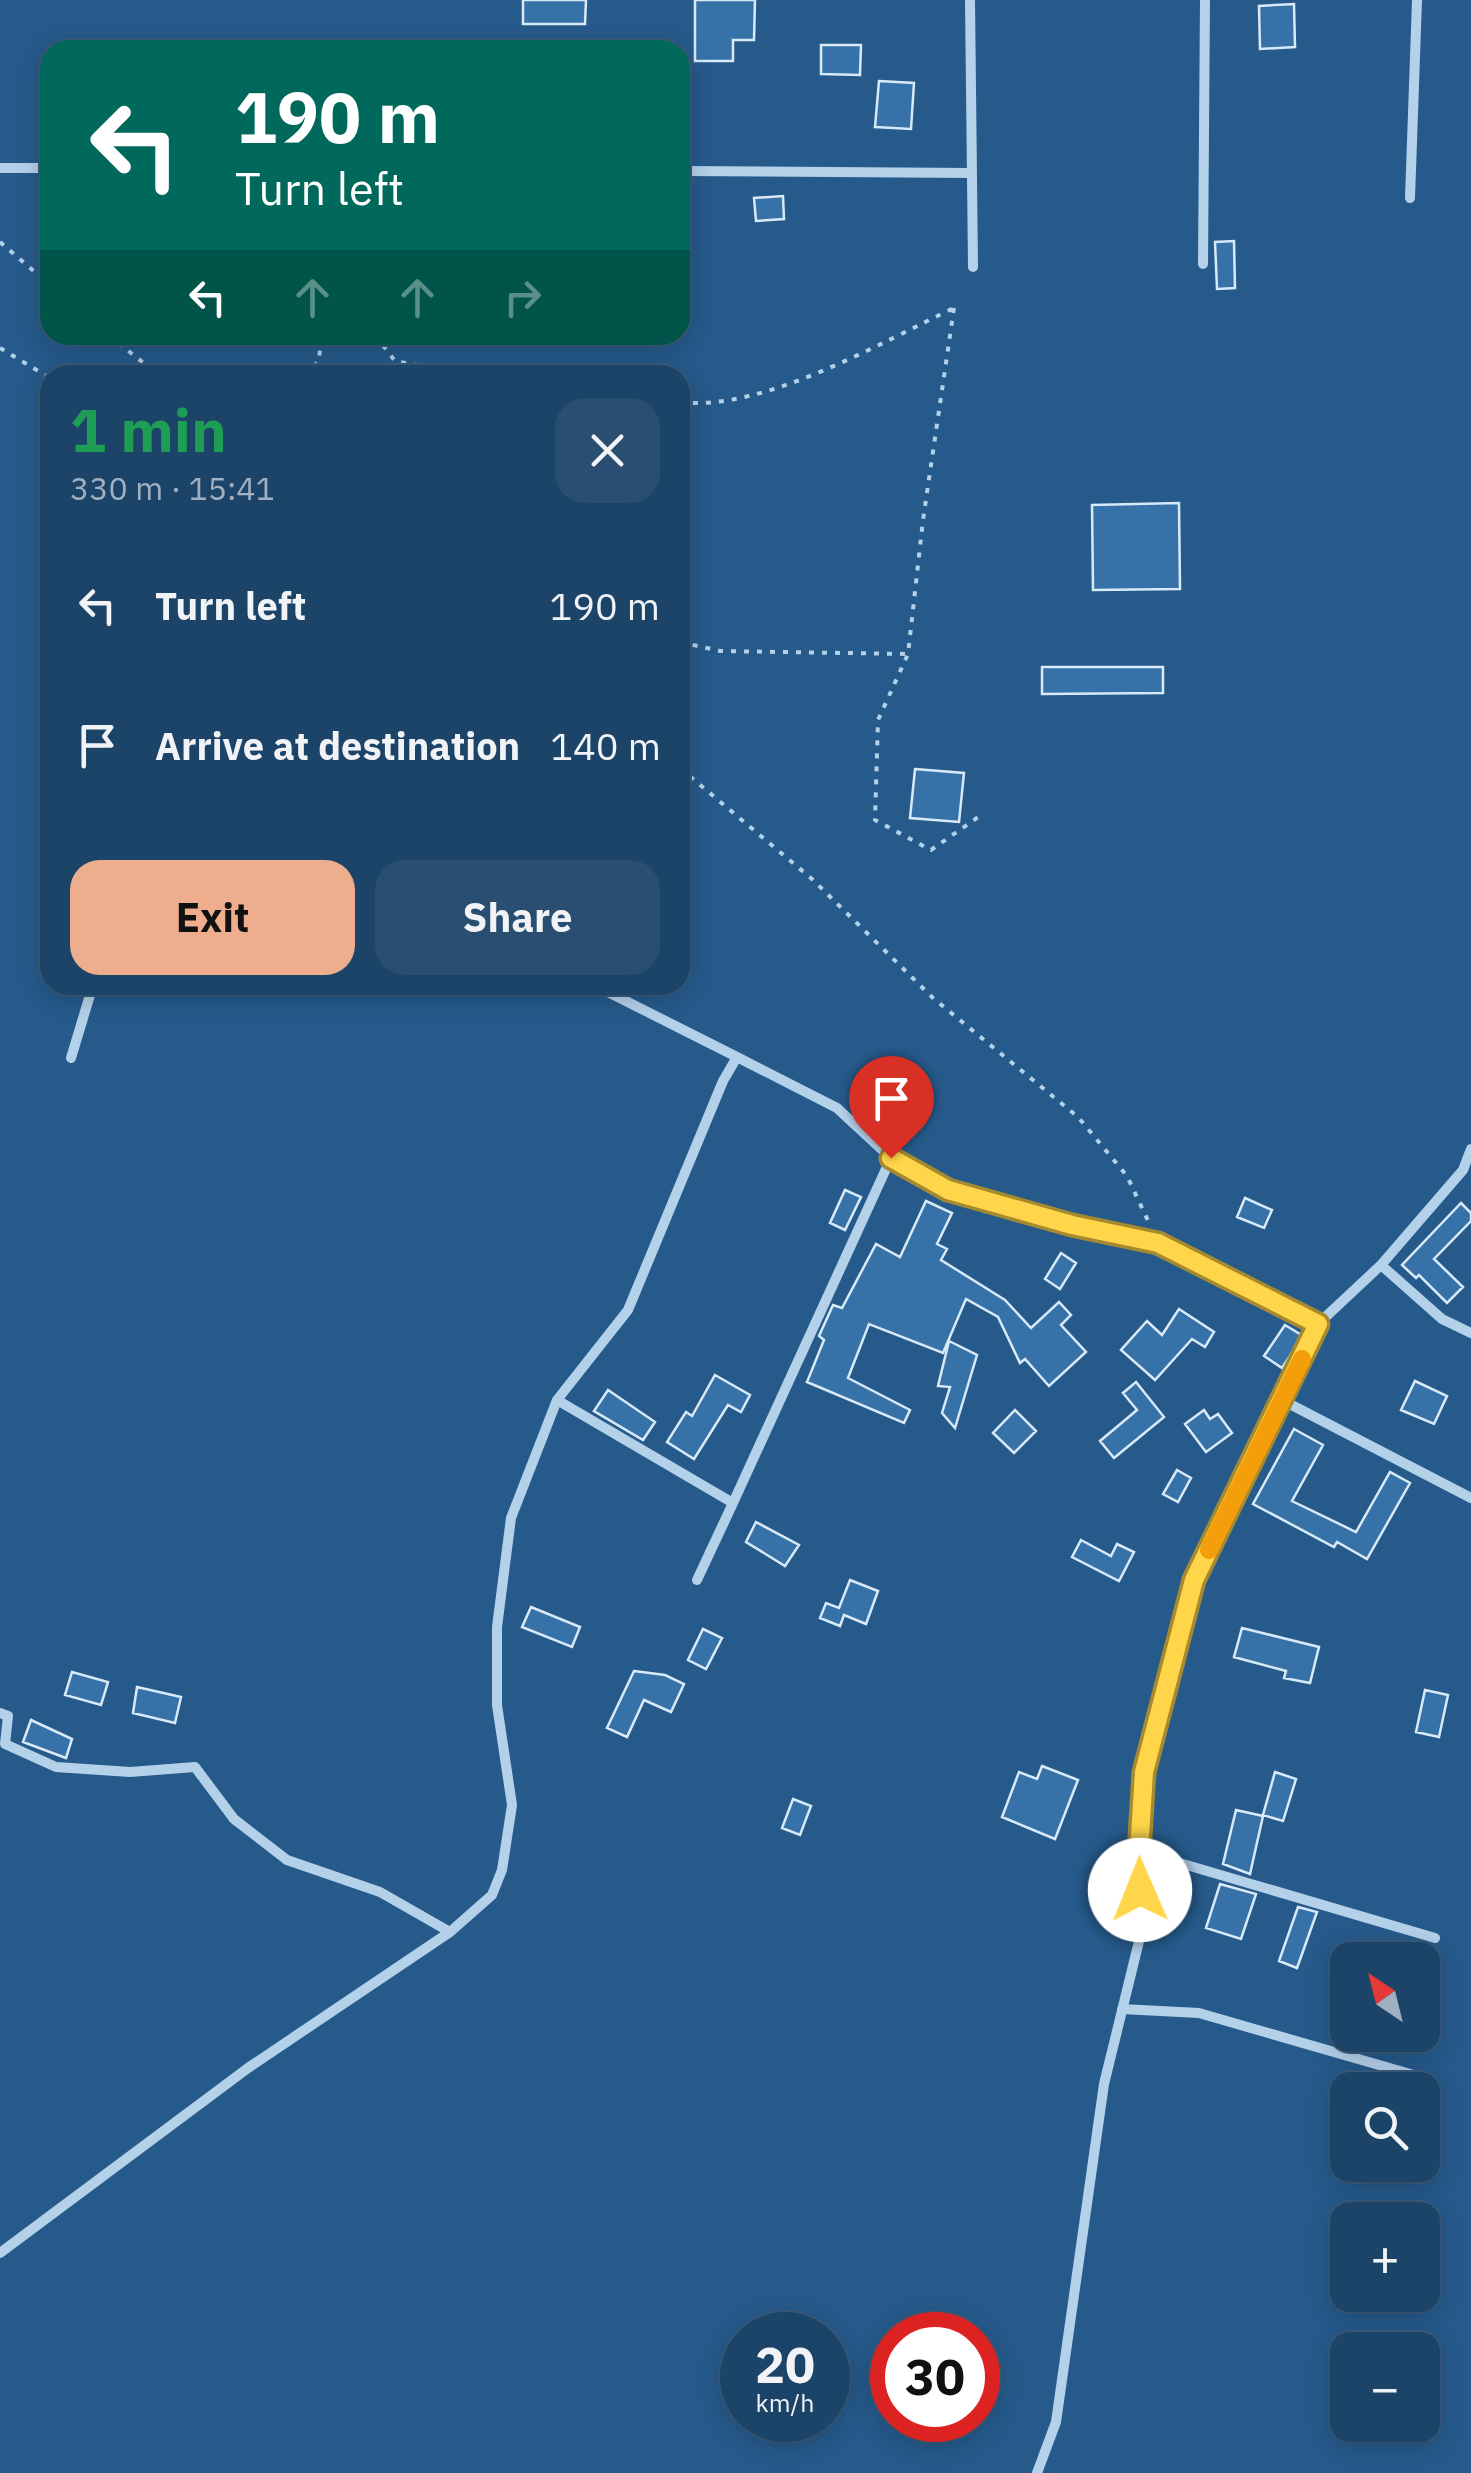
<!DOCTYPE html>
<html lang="en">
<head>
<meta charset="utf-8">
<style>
  body { margin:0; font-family:"IBM Plex Sans",sans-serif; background:#294e71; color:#f1f3f6; height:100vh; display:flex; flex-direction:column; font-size:38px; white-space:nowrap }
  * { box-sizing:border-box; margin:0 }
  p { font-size:32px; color:#a0b0c0 }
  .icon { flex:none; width:55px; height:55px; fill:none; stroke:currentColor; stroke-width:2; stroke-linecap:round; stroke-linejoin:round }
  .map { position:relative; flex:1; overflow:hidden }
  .drawer { position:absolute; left:40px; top:365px; width:650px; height:630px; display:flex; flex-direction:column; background:#1c4468; border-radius:30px; box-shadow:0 5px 25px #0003,0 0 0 2px #3a5c7c }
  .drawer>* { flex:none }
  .hud { position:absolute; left:40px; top:40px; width:650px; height:305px; border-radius:30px; box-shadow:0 5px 25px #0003,0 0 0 2px #3a5c7c; background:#00695c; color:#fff; overflow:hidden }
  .needle { width:65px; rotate:325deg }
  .fabs { position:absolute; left:1330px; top:1942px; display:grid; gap:20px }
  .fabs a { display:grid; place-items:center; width:110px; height:110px; border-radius:20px; background:#1c4468; box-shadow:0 5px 25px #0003,0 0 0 2px #3a5c7c; font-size:50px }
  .speed { position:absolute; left:720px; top:2312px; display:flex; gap:20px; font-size:50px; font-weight:700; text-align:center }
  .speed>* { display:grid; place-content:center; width:130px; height:130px; border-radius:50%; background:#1c4468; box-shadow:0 5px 25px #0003,0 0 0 2px #3a5c7c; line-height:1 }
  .speed small { font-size:25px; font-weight:400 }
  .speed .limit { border:15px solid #d22; background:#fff; color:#111 }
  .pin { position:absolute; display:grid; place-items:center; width:85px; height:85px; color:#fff; margin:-102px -42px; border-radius:50% 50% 50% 0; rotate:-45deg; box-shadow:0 0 10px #0007 }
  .pin .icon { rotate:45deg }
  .me { position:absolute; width:110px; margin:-55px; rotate:359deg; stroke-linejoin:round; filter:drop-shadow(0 0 8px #0008) }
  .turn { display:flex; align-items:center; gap:35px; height:210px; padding:0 30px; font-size:45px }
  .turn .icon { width:130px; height:130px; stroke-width:2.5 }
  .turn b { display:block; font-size:70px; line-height:85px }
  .lanes { display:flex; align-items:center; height:95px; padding:0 30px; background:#0003; justify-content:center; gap:50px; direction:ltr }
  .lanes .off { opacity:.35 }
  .round { display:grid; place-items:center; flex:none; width:105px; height:105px; border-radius:30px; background:#294e71 }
  .head { display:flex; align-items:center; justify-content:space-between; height:170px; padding:0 30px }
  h1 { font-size:60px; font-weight:800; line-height:75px; color:#1e9e55 }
  .primary-button { display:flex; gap:20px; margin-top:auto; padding:20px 30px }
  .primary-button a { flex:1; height:115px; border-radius:30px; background:#eead8d; color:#111; font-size:40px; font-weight:800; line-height:115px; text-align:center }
  .primary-button a+a { background:#294e71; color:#f1f3f6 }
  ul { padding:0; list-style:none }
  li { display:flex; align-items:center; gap:30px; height:140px; padding:0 30px }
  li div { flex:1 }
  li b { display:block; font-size:38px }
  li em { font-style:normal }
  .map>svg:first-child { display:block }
  .building { fill:#3672a7; stroke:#d8e9f8; stroke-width:2.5 }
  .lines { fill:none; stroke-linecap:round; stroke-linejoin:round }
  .path { stroke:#b4d1ea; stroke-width:4; stroke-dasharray:5 8; stroke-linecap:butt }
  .street { stroke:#b4d1ea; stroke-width:10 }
  .route-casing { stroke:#a68a30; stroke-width:25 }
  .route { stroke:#ffd54a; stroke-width:18 }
  .slow { stroke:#f59e0b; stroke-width:18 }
</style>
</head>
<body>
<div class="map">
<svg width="1471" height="2473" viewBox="0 0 1471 2473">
  <rect width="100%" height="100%" fill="#265a8b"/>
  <path class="building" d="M523 0H586L585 24H523Z
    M695 0H755L754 40H733V61H695Z
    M1294 4 1295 47 1260 49 1259 6Z
    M821 45H861L860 75 821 74Z
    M879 81 914 83 911 129 875 127Z
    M783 196 784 219 756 221 754 198Z
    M1234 241 1235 288 1217 289 1215 242Z
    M1179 503 1180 589 1093 590 1092 505Z
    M1042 667H1163V693L1042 694Z
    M915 769 964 773 959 822 910 818Z
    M845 1190 861 1197 845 1230 830 1223Z
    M1245 1198 1272 1210 1264 1228 1237 1217Z
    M926 1201 952 1213 937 1244 947 1249 941 1260 1005 1300 1031 1328 1059 1302 1071 1315 1061 1325 1086 1352 1049 1386 1025 1359 1020 1363 998 1317 966 1299 943 1353 869 1324 848 1378 910 1410 904 1423 807 1382 824 1340 819 1336 833 1305 842 1308 876 1244 900 1257Z
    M1461 1203 1471 1213V1221L1434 1259 1463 1287 1447 1303 1419 1275 1416 1278 1402 1265Z
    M1061 1253 1076 1263 1060 1289 1045 1279Z
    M1179 1309 1214 1332 1205 1347 1192 1339 1155 1380 1121 1350 1147 1321 1162 1335Z
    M1285 1325 1303 1336 1282 1368 1264 1356Z
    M949 1341 977 1355 955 1428 942 1413 950 1387 938 1386Z
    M715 1375 750 1395 741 1412 728 1405 694 1459 667 1442 686 1412 692 1416Z
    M1415 1381 1447 1396 1434 1424 1401 1410Z
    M1136 1382 1164 1417 1114 1458 1100 1441 1137 1410 1123 1393Z
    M608 1390 655 1422 643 1440 594 1411Z
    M1015 1410 1036 1431 1014 1453 993 1433Z
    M1204 1410 1210 1419 1218 1414 1232 1433 1206 1452 1185 1424Z
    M1294 1429 1323 1445 1292 1501 1356 1532 1390 1472 1410 1483 1367 1559 1337 1542 1334 1547 1253 1504Z
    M1177 1470 1191 1478 1178 1502 1163 1494Z
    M756 1522 799 1545 785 1566 746 1542Z
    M1081 1540 1111 1556 1117 1544 1134 1552 1119 1581 1072 1557Z
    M850 1580 878 1591 866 1624 844 1615 840 1626 820 1618 826 1603 839 1608Z
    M531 1607 580 1627 572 1647 522 1627Z
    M1242 1628 1319 1647 1310 1683 1284 1678 1286 1671 1234 1657Z
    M703 1629 722 1638 706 1669 688 1660Z
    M634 1671 665 1675 684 1684 671 1712 644 1700 627 1737 607 1728Z
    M72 1672 108 1682 101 1705 65 1695Z
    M137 1687 181 1697 175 1723 133 1713Z
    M1425 1690 1448 1695 1439 1737 1416 1732Z
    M31 1720 72 1739 66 1758 23 1742Z
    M1042 1766 1078 1780 1055 1839 1002 1817 1019 1772 1037 1779Z
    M1275 1772 1296 1779 1283 1821 1263 1815Z
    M793 1799 811 1806 800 1835 782 1828Z
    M1236 1810 1263 1816 1250 1874 1223 1864Z
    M1220 1884 1256 1894 1241 1939 1206 1928Z
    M1298 1907 1317 1912 1297 1968 1279 1961Z"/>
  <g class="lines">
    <path class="path" d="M0 242 50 285
      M954 308 923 520 908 654 878 720 875 820 931 850 984 813
      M108 335 159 375
      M375 335 395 361 473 375
      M0 348 50 378
      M304 375 319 361 321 335
      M680 402C762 412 880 343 954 308
      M680 642 720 651 908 654
      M680 768 812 879 933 998 1078 1117 1127 1176 1150 1225"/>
    <path class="street" d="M970 0 973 267
      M0 168H50
      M680 171 971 173
      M1410 198 1417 0
      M1203 264 1205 0
      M594 985 737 1057
      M71 1058 93 985
      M1381 1265 1442 1319 1471 1333
      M557 1400 733 1503 891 1158
      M1282 1400 1471 1498
      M697 1580 733 1503
      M0 1713 8 1716 5 1744 56 1767 130 1772 195 1767 234 1819 287 1860 380 1892 450 1932
      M1139 1851 1435 1938
      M1122 2009 1199 2013 1431 2080
      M0 2253 248 2068 450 1932 492 1895 502 1870 512 1805 497 1705V1627L511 1518 557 1400 628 1310 723 1081 737 1057 837 1108 891 1158 948 1190 1071 1225 1158 1243 1319 1323 1381 1265 1463 1170 1471 1149
      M1037 2473 1056 2422 1104 2084 1142 1929 1139 1851 1144 1772 1194 1580 1319 1323"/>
  </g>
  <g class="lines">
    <defs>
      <path id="route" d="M891 1158 948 1190 1072 1225 1158 1243 1318 1324 1194 1580 1144 1772 1139 1852 1140 1890"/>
    </defs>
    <use href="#route" class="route-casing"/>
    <use href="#route" class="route"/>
    <path class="slow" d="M1209 1550 1302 1359"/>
  </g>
</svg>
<div class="fabs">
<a><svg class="needle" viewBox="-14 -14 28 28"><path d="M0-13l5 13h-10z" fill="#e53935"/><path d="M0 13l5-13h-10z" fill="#a0b0c0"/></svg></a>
<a><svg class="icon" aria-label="search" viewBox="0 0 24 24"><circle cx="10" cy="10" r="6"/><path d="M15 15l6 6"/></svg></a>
<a>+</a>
<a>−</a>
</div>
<div class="speed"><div>20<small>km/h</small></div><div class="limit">30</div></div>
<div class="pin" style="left:891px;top:1158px;background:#d93025"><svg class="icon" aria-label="arrive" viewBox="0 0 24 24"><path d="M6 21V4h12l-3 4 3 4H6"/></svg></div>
<svg class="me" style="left:1140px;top:1890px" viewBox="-20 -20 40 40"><circle r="19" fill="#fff"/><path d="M0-13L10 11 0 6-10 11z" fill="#ffd54a"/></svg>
<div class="hud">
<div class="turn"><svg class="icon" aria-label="left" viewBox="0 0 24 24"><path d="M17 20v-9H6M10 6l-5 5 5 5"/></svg><div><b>190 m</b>Turn left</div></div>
<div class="lanes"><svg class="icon" aria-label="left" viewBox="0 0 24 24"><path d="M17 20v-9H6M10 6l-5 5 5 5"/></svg><svg class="icon off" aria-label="ahead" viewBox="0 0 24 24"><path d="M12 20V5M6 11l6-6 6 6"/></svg><svg class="icon off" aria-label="ahead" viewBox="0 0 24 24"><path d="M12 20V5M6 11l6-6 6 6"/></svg><svg class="icon off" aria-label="right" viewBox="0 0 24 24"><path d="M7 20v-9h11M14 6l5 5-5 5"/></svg></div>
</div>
<section class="drawer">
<div class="head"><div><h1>1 min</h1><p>330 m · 15:41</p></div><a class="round"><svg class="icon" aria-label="close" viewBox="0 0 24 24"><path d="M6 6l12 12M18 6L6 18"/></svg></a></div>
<ul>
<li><svg class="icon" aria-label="left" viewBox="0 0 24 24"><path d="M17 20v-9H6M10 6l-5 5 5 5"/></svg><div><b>Turn left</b></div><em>190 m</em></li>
<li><svg class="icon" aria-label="arrive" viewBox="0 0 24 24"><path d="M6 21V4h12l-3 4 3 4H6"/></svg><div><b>Arrive at destination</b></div><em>140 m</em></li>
</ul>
<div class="primary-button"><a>Exit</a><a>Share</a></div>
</section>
</div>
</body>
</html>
